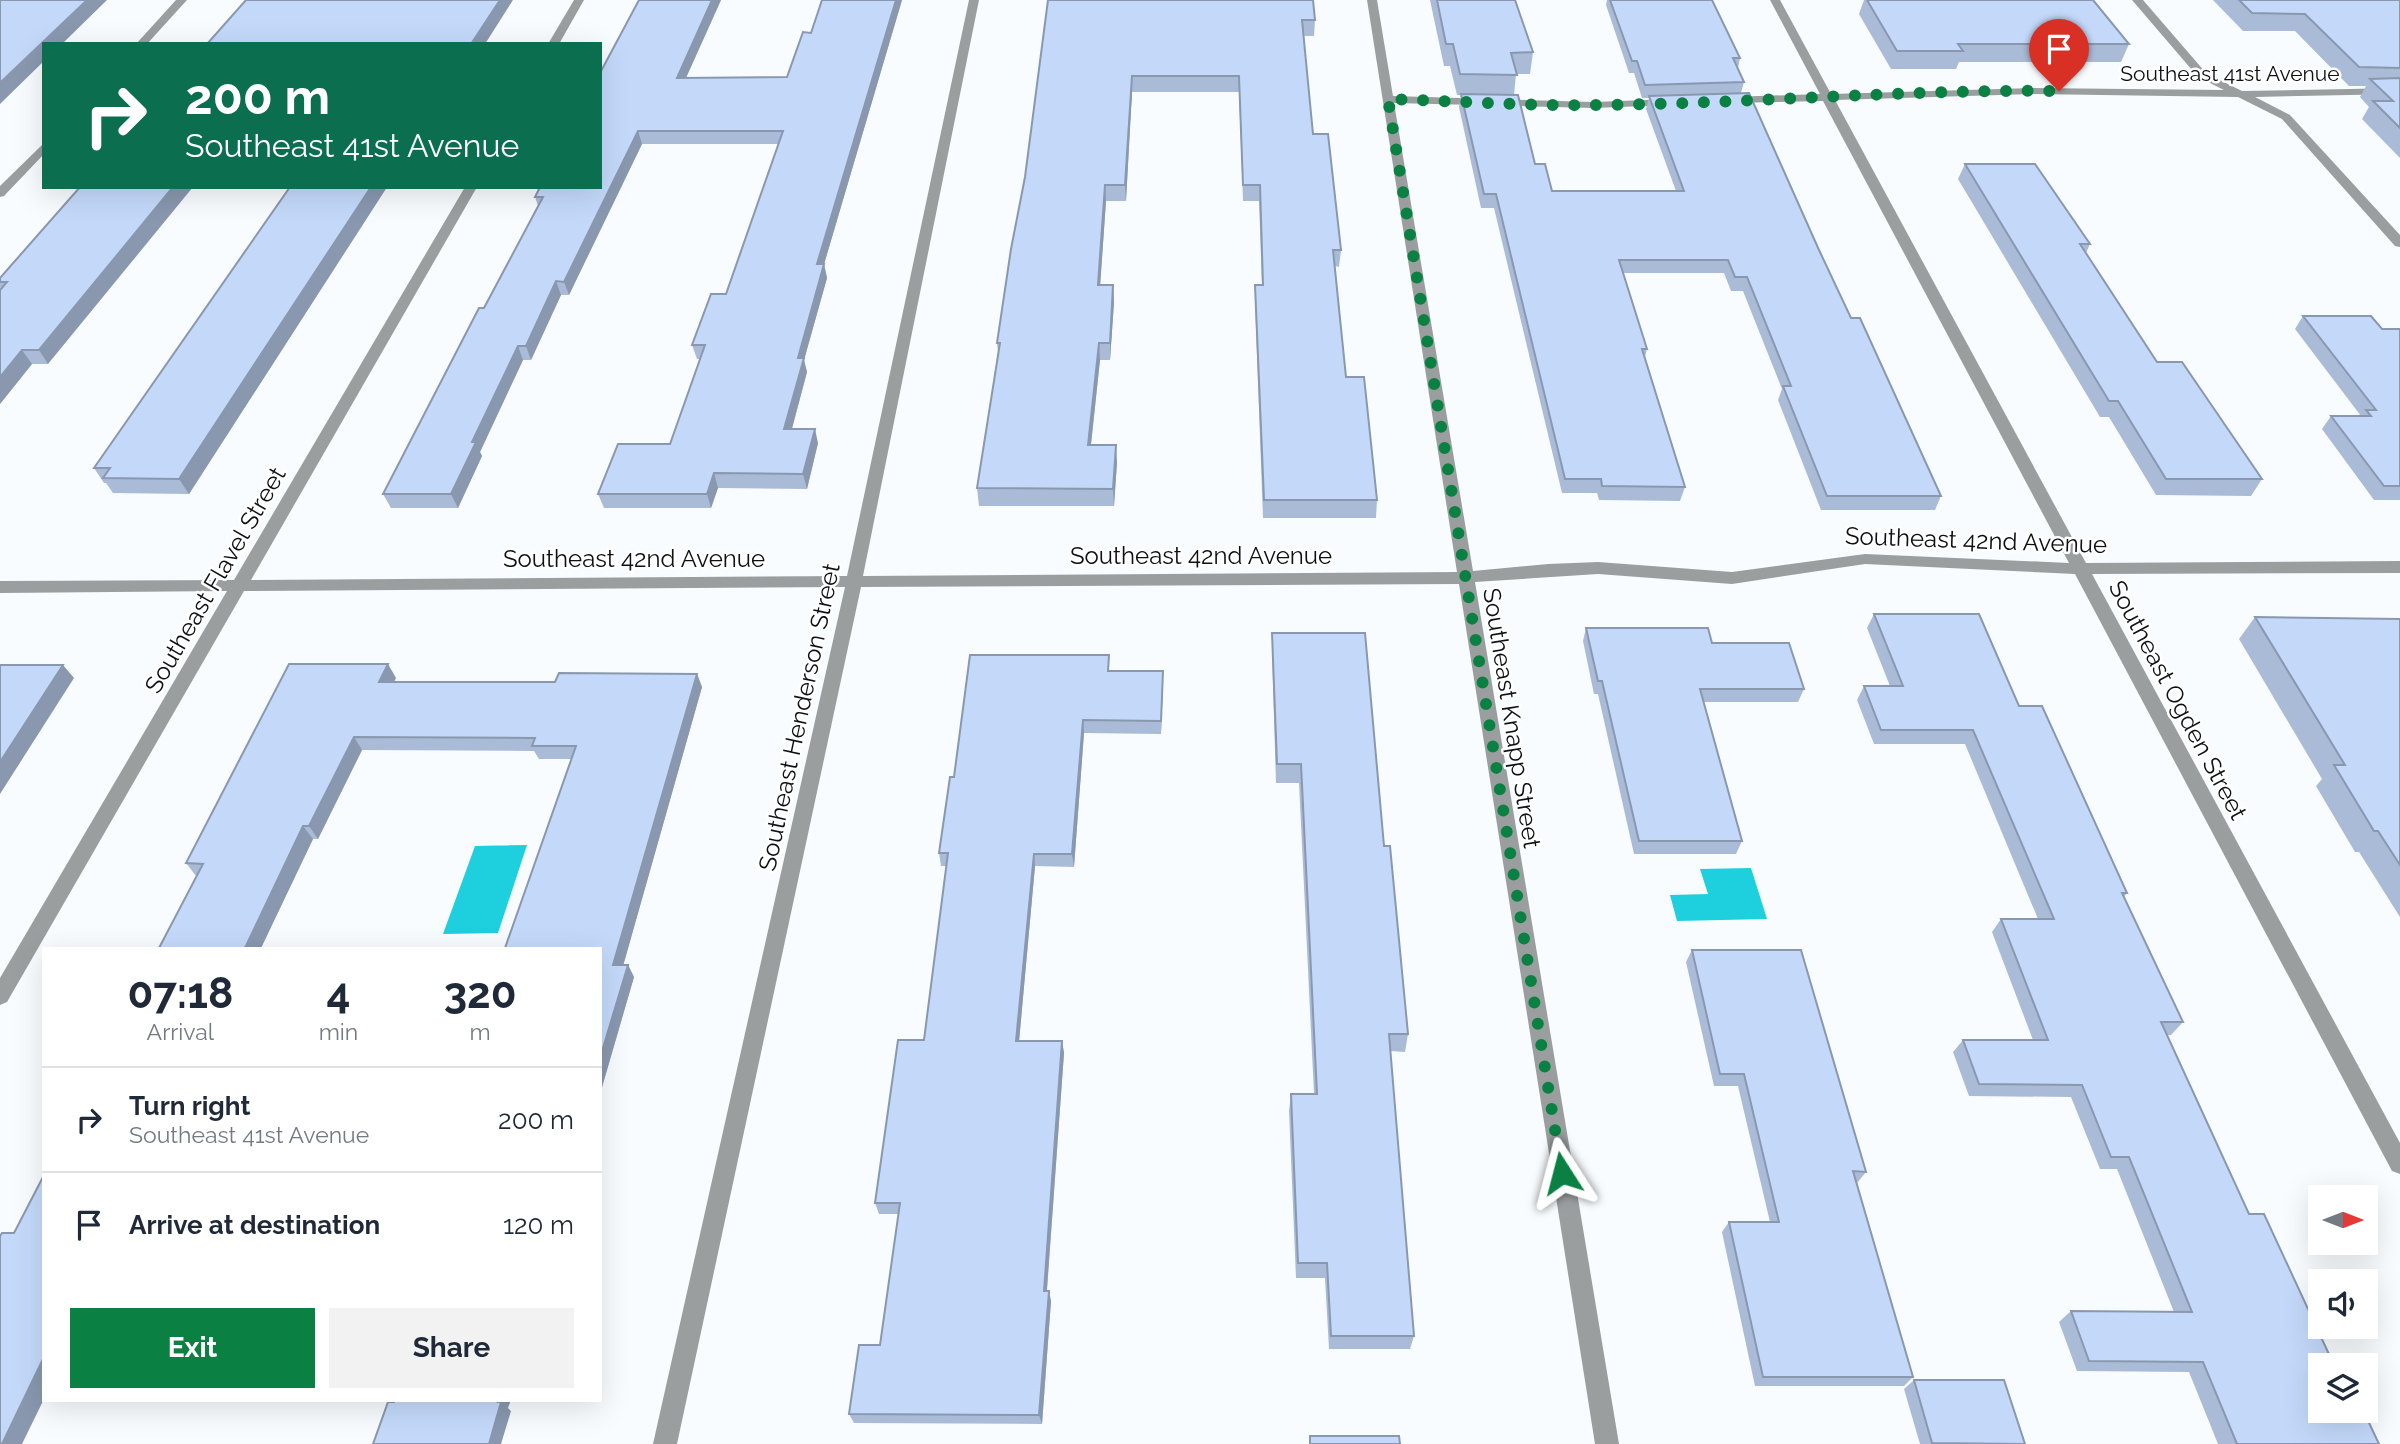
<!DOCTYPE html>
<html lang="en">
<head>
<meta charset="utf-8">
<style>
  body { margin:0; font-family:Raleway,sans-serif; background:#f2f2f3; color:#1f2937; height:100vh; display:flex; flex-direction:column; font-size:26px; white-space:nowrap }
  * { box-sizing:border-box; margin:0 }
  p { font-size:23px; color:#747a83 }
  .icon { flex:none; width:38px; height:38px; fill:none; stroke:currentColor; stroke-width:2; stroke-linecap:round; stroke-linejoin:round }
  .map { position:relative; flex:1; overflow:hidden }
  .details { position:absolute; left:42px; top:947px; width:560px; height:455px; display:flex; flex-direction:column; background:#fff; border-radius:0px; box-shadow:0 7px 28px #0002 }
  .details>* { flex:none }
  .banner { position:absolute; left:42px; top:42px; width:560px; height:147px; border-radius:0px; box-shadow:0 7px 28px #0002; background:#0b6e4f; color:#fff; overflow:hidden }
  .needle { width:46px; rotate:90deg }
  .buttons { position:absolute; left:2308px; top:1185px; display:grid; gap:14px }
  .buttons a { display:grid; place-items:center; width:70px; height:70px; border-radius:0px; background:#fff; box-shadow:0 7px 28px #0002; font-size:35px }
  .pin { position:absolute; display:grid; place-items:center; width:60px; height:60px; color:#fff; margin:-72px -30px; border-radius:50% 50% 50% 0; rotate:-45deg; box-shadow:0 0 7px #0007 }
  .pin .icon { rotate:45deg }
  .me { position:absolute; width:77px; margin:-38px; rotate:351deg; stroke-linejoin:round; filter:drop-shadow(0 0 5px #0008) }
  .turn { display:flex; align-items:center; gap:24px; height:147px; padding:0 28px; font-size:32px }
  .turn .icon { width:91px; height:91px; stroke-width:2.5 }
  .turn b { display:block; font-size:49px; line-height:60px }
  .eta { display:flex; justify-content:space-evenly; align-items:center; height:119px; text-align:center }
  .eta b { font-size:42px; font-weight:700; line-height:49px }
  .action { display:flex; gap:14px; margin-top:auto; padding:14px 28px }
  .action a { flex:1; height:80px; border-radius:0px; background:#0b8043; color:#fff; font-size:28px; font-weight:700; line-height:80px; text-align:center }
  .action a+a { background:#f2f2f3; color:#1f2937 }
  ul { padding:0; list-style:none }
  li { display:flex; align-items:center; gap:21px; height:105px; padding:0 28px; border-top:2px solid #e0e1e3 }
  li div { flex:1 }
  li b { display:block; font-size:26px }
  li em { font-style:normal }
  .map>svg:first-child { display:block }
  .water { fill:#1ecfde }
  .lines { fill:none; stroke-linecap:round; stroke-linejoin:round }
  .minor { fill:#9a9e9f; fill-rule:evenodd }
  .wall { fill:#a9bbd7 }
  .shaded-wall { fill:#8998af }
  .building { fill:#c4d9fa; stroke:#8998af; stroke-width:2 }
  .route { stroke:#0b8043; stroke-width:12; stroke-dasharray:0 21.6 }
  .labels { text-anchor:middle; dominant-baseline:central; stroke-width:5; stroke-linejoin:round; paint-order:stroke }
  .far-street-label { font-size:21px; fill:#0e1011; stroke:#fff }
  .street-label { font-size:24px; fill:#0e1011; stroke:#fff }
</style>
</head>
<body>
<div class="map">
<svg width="2400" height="1444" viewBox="0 0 2400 1444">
  <rect width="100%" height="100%" fill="#f8fcfe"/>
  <path class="water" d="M527 845 498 933 443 934 475 846Z
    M1751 868 1767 919 1677 921 1670 895 1708 894 1700 869Z"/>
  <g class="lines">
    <path class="minor" d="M176 0H187L147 44H136Z
      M574 0H584L559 44H548Z
      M969 0H979L863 576 1457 572 1367 0H1377L1393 96 1594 102 1671 99 1677 102 1671 105 1594 108 1394 103 1473 571 1548 564 1598 562 1732 572 1865 554 2069 563 1823 101 1730 103 1724 100 1730 97 1820 94 1770 0H1780L1831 94 2033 88 2224 90 2198 77 2132 0H2143L2206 73 2242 91 2400 88V94L2255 97 2290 115 2400 235V247L2395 246 2282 119 2238 97 2033 94 1835 100 2086 563 2400 561V573L2092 574 2400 1143V1174L2392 1171 2075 574 1865 564 1732 584 1598 574 1475 582 1619 1444H1595L1459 584 861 587 677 1444H653L845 587 244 591 7 1002 0 1005V978L227 591 0 593V581L234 580 465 187H477L251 580 847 576Z
      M44 143V154L4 196 0 197V186Z"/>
  </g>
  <path class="wall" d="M639 0H721L686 78 787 77 811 33 902 0 824 264 827 278 804 360 807 372 792 429 818 443 807 489 718 488 711 508H604L598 494 670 444 700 359H697L692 345 726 294 779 144H642L569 295H561L531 360H523L480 452 482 456 458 508H391L383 494 538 206 535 197Z
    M1048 0 1315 20 1314 36H1304L1313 134 1341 250 1339 267 1335 266 1346 377 1377 500 1376 518H1263L1255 302V285H1262L1259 201H1243L1239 92H1132L1126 201H1106L1100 285H1113L1114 302 1110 360H1100L1091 445 1117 462 1114 506H979L977 488 998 352 997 343 1025 177Z
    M1430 0H1515L1533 52 1530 74H1516L1514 95 1535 164 1552 191H1676L1646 109 1649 98H1642L1634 73H1629L1606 5 1607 0H1712L1740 58 1738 68 1744 82 1741 93 1851 318 1941 496 1935 510H1821L1778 400 1782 389 1743 291H1731L1724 273H1623L1647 349 1645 357 1685 487 1680 501 1599 500 1597 493H1562L1494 208H1481L1459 107 1461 95H1457L1450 66H1444Z
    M1864 0H2093L2129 44 2121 62H1959L1956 69H1891L1859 14Z
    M2213 0H2400V158L2362 119 2369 107 2360 97 2366 86H2349L2295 31H2243Z
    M1965 164 2090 244 2086 253 2157 362 2262 479 2251 496 2156 495 2109 417H2100L1958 179Z
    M80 187 48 364H32L0 404 1 289 0 287V278Z
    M290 187H387L189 494 113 493 106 483H104L94 468Z
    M2303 316 2382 329H2400V500H2374L2322 429 2331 416H2361L2295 329Z
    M1874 614 2019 706 2127 893 2124 897 2183 1022 2171 1035H2167L2249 1214 2320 1365 2379 1444H2218L2189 1372 2077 1371 2059 1322 2071 1311 2174 1312 2117 1169H2100L2071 1097 1969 1096 1953 1052 1963 1040H2033L1992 932 2001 919H2038L1965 744H1874L1857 700 1864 686H1890L1867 628Z
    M2255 617 2400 619V917L2359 852H2355L2316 786 2322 779 2239 639Z
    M1586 628 1712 643 1804 689 1798 702H1703L1742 841 1736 854H1634L1598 694H1594L1583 641Z
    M1272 633 1384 846 1408 1034 1405 1052 1390 1051 1414 1336 1410 1349H1329L1325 1278H1296L1289 1111 1291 1094H1314L1299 783H1276L1272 653Z
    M1110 671H1163L1161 734 1084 733 1074 867 1035 866 1019 1041H1062L1064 1053 1047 1291 1051 1301 1042 1424 854 1423 849 1414 880 1345 899 1214H879L875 1203 924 1040 946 866H941L939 853 954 777Z
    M697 674 702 687 623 965H628L634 977 600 1094V948L571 759H539L534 751 362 750 318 839H313L261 948H159L196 876 186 863 396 678 393 682H555Z
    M1692 950 1866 1172 1857 1183 1913 1377 1904 1386H1755L1722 1232 1729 1222H1770L1738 1086H1714L1686 962Z
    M1914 1380 2025 1444H1920L1904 1389Z"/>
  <path class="shaded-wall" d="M87 0H107L62 44H44V61L0 104V83Z
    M500 0H513L485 44H471Z
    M712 0H721L680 91 677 78Z
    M896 0H902L820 278 817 264Z
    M1132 76V92L1126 201 1125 185Z
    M638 131 642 144 569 295 564 282Z
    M1105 185 1106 201 1099 302 1098 285Z
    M173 187H193L48 364 39 350Z
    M371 187H387L189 494 179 479Z
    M824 264 827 278 804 360 807 372 788 443 784 429 798 358Z
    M556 281 561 295 531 360 526 346Z
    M1113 285 1114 302 1110 360V343Z
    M1099 343 1100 360 1089 462 1088 445Z
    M518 346 523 360 480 452 482 456 458 508 451 494 472 442Z
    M22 350 32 364 0 404V377Z
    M815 429 818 443 807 489 803 474Z
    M1116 445 1117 462 1114 506 1113 489Z
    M714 473 718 488 711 508 707 494Z
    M388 664 396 678 387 696 379 682Z
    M63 665 74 678 0 794V762Z
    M1163 671V685L1161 734V721Z
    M697 674 702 687 620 977 613 965Z
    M1083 720 1084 733 1074 867 1072 854Z
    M354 737 362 750 318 839 309 826Z
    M303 826 313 839 261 948H245Z
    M1034 854 1035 866 1018 1053 1016 1041Z
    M628 965 634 977 600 1094V1058Z
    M1062 1041 1064 1053 1046 1301 1044 1291Z
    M1049 1291 1051 1301 1042 1424 1039 1415Z
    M44 1357V1399L22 1444H2Z
    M499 1400H511L508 1408 511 1411 501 1444H489Z"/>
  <path class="building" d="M0 0H87L0 83Z
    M246 0H500L471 44H207Z
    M639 0H712L677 78 787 77 803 32 811 33 822 0H896L817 264H824L798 358H804L784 429H815L803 474 714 473 707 494H598L618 444H670L705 345H692L711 294H726L783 131H638L564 282 556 281 526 346H518L472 442H476L451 494H383L479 308H484L543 197H535L540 187H600V73Z
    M1048 0H1313L1315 20H1302L1313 134H1328L1341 250H1333L1346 377H1364L1377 500H1264L1255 285H1263L1260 185H1243L1239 76H1132L1125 185H1105L1098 285H1113L1110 343H1099L1088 445H1116L1113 489 977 488 1000 343H997L1011 249 1025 177Z
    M1437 0H1515L1533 52 1511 53 1517 75 1460 74 1453 44H1446Z
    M1610 0H1712L1740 58H1733L1744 82 1645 85 1637 61H1632Z
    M1867 0H2093L2129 44H1958L1963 51H1897Z
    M2239 0H2400V68L2359 67 2305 14 2252 13Z
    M2400 78V128L2373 101H2393L2370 79Z
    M1749 93 1819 250 1851 318H1860L1941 496H1827L1783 386H1791L1747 277H1735L1728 260H1619L1647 349H1642L1685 487 1602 486 1601 479H1565L1496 194H1484L1461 94 1518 95 1535 164H1545L1552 191H1684L1649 96Z
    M1965 164H2035L2090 244H2080L2157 362H2182L2262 479H2166L2118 401H2109Z
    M80 187H173L39 350H22L0 377V290L7 282H0V278Z
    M290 187H371L179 479 103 478 110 468H94Z
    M2303 316H2371L2382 329H2400V486H2384L2331 416H2371L2366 410H2376Z
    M1874 614H1979L2019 706H2042L2127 893H2122L2183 1022H2161L2249 1214H2264L2334 1365H2320V1410H2363L2379 1444H2237L2203 1362 2089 1361 2071 1311 2192 1312 2129 1157H2111L2082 1085 1979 1084 1963 1040H2048L2001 919H2054L1973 730H1881L1864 686H1903Z
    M2255 617 2400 619V865L2378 831H2374L2334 765H2345Z
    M1586 628H1708L1712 643H1789L1804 689H1700L1742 841H1639L1602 681H1598Z
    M1272 633H1365L1384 846H1390L1408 1034H1389L1414 1336H1331L1327 1263H1298L1291 1094H1317L1301 764H1277Z
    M970 655H1109L1108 671H1163L1161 721 1083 720 1072 854H1034L1016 1041H1062L1044 1291H1049L1039 1415 849 1414 859 1345H880L900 1203H875L898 1040H924L948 853H939L950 777H954Z
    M289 664H388L379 682H555L559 673 697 674 613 965H628L600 1058V948H505L576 746H532L535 738 354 737 309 826H303L245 948H159L203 864 186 863Z
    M0 665H63L0 762Z
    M1692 950H1801L1866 1172 1853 1171 1913 1377H1763L1729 1222H1779L1744 1074H1720Z
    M44 1175V1357L2 1444H0V1236L2 1233H14Z
    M1914 1380H2004L2025 1444 1932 1443Z
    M395 1400H499L498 1402H501L489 1444H373L388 1402H394Z
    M1310 1436H1399L1400 1444H1310Z"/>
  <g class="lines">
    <path class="route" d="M1562 1173 1388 99C1456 101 1525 106 1594 105 1749 104 1904 89 2059 91"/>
  </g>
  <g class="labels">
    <g class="far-street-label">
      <text x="2230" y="73">Southeast 41st Avenue</text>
    </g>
    <g class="street-label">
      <text transform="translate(1976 540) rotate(2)">Southeast 42nd Avenue</text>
      <text x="1201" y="555">Southeast 42nd Avenue</text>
      <text x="634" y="558">Southeast 42nd Avenue</text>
      <text transform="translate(215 580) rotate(-60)">Southeast Flavel Street</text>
      <text transform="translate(2178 700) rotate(62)">Southeast Ogden Street</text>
      <text transform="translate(799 717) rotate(-78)">Southeast Henderson Street</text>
      <text transform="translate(1512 718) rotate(81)">Southeast Knapp Street</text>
    </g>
  </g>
</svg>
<div class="buttons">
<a><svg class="needle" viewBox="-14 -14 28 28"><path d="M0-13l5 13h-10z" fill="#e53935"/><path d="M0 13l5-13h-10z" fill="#747a83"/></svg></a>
<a><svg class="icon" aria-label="sound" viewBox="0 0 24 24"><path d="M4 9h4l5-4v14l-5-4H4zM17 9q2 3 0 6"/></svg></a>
<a><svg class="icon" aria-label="layers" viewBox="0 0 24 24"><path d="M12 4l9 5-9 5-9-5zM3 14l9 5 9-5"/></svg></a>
</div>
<div class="pin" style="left:2059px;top:91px;background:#d93025"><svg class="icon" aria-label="arrive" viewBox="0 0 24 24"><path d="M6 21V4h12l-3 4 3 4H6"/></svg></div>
<svg class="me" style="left:1562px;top:1173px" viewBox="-20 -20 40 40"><path d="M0-17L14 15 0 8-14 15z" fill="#0b8043" stroke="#fff" stroke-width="4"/></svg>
<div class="banner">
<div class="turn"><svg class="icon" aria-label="right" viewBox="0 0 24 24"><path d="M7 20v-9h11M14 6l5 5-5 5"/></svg><div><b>200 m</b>Southeast 41st Avenue</div></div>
</div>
<section class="details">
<div class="eta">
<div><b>07:18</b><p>Arrival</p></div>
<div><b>4</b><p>min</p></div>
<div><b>320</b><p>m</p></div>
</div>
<ul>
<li><svg class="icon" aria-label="right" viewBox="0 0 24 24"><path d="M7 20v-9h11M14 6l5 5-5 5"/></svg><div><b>Turn right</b><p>Southeast 41st Avenue</p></div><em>200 m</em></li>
<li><svg class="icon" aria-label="arrive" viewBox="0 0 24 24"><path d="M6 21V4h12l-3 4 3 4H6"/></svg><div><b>Arrive at destination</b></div><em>120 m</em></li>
</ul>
<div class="action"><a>Exit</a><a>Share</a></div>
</section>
</div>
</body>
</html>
